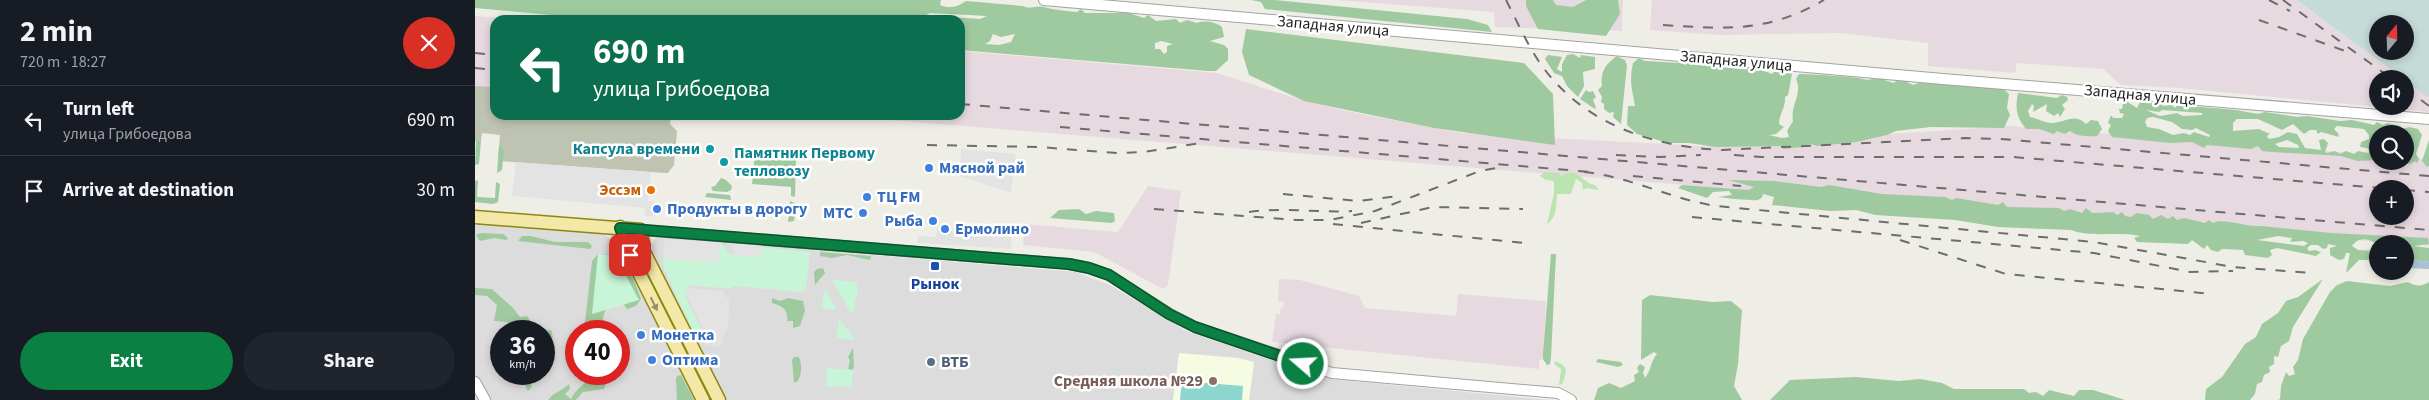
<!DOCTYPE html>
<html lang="en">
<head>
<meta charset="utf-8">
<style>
  body { margin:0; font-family:"Source Sans 3",sans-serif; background:#20242c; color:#f1f3f6; height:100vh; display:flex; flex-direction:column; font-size:19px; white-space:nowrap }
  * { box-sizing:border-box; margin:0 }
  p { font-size:16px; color:#9ea1a6 }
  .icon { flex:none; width:28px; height:28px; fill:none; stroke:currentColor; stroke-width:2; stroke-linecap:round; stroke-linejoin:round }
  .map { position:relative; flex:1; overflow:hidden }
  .details { display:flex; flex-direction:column; background:#171b24; width:475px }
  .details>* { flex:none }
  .guide { position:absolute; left:15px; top:15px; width:475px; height:105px; border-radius:15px; box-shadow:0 2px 8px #0003; background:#0b6e4f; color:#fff; overflow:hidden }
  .needle { width:32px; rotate:19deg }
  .controls { position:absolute; left:1894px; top:15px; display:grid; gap:10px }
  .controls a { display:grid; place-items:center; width:45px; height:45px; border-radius:50%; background:#171b24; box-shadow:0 2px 8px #0003; font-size:25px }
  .speed { position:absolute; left:15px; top:320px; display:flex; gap:10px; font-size:25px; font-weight:700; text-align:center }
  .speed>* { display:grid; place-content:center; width:65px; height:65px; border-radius:50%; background:#171b24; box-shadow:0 2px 8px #0003; line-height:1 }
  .speed small { font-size:12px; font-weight:400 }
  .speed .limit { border:8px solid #d22; background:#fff; color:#111 }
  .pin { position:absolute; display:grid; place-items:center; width:42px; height:42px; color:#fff; margin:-21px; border-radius:10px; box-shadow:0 2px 8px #0006 }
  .me { position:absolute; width:55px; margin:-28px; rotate:289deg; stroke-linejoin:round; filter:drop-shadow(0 0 4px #0008) }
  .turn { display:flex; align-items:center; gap:18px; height:105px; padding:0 20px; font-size:22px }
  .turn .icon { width:65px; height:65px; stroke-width:2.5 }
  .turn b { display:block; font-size:35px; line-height:42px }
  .round { display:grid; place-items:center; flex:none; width:52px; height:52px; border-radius:26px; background:#20242c }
  .headline { display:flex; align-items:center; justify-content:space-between; height:85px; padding:0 20px }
  h1 { font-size:30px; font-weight:700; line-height:38px }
  .cta { display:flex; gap:10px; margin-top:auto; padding:10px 20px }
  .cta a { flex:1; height:58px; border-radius:30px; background:#0b8043; color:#fff; font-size:20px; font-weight:700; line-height:58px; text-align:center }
  .cta a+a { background:#20242c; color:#f1f3f6 }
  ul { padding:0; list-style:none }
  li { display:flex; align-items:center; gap:15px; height:70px; padding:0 20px; border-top:1px solid #363941 }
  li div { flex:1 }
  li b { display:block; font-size:19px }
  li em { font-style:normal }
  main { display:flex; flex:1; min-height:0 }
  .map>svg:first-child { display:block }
  .residential { fill:#dddcdc; fill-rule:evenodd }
  .industrial { fill:#e7d9e0; fill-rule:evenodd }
  .education { fill:#f5fce2 }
  .construction { fill:#bec3b2 }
  .grass { fill:#bbe4b1 }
  .forest { fill:#9fca9f; fill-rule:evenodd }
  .wetland { fill:#c5dbd7; fill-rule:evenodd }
  .park { fill:#c8f4d8 }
  .pitch { fill:#8cd6cf }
  .parking { fill:#e3e3e3 }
  .water { fill:#abc1d8 }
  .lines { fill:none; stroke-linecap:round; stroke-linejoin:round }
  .minor-casing { stroke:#a3a3a3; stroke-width:12 }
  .major-casing { stroke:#8c870e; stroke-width:15 }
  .minor { stroke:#fff; stroke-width:10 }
  .major { stroke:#f3e8a7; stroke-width:12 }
  .rail { stroke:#6d6d6d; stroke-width:2; stroke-dasharray:10 10; stroke-linecap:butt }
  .oneway { fill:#948e6a }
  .route-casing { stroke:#07532c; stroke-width:12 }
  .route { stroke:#0b8043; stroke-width:9 }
  .culture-dot { fill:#0f9aa8; stroke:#fff; stroke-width:2 }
  .shop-dot { fill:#3f7fe0; stroke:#fff; stroke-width:2 }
  .food-dot { fill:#e8710a; stroke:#fff; stroke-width:2 }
  .transit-dot { fill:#1a4fb4; stroke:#fff; stroke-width:2 }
  .service-dot { fill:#5c6f8a; stroke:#fff; stroke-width:2 }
  .education-dot { fill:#8d6e63; stroke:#fff; stroke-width:2 }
  .labels { text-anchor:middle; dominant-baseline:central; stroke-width:5; stroke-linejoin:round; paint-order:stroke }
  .street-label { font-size:16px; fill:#1f1f1f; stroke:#fff }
  .culture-label { font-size:16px; font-weight:bold; fill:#0d838f; stroke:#fff; text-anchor:end }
  .shop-label { font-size:16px; font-weight:bold; fill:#366cbe; stroke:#fff; text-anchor:start }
  .food-label { font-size:16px; font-weight:bold; fill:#c56008; stroke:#fff; text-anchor:end }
  .transit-label { font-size:16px; font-weight:bold; fill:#164399; stroke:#fff }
  .service-label { font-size:16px; font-weight:bold; fill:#4e5e75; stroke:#fff; text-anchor:start }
  .education-label { font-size:16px; font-weight:bold; fill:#785e54; stroke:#fff; text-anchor:end }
</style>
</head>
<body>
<main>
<section class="details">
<div class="headline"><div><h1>2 min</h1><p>720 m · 18:27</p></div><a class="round" style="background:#d93025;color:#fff"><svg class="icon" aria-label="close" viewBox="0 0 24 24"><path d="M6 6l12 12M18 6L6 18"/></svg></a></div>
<ul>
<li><svg class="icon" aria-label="left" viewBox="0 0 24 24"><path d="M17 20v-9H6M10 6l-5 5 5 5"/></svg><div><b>Turn left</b><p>улица Грибоедова</p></div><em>690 m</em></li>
<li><svg class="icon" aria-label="arrive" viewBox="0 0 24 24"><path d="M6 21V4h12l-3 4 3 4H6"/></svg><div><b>Arrive at destination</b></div><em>30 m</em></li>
</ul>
<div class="cta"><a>Exit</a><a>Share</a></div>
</section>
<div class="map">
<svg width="1954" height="400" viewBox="0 0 1954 400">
  <rect width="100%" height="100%" fill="#efeee6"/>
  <path class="residential" d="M0 223 127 234 142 241 223 400H0ZM26 331H69V374H26ZM101 331H144V374H101Z
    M181 237 601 272 635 285 711 331 853 379 1075 400H249L173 251Z"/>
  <path class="industrial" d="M860 0H1148L1147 31 1020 27 1019 12Z
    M1177 0H1822L1928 79H1902V106H1930V80L1954 98V112L1704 88 1646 85 1628 69 1542 63 1540 73 1453 66V43L1365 33 1246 35 1175 30Z
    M0 16 55 20H20V87L0 86Z
    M485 51 742 73 823 99 876 112 986 133 1227 146 1536 126 1902 155V161H1930V157L1954 159V246L355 115H485ZM1902 189H1930V216H1902Z
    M673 186 706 191 693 285 688 289 619 252 548 245 550 224 643 232Z
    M804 279 825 280 884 296 890 308 981 316 983 294 1071 301 1068 359 1064 361V369L797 342 801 314H805L806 307H808L809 302 803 301Z"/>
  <path class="education" d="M704 353 763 358 779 362 774 400H698Z"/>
  <path class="construction" d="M0 86 20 87V115H196L195 124 202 131 199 165 193 173H190L23 161 25 135 7 133 6 141H0Z"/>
  <path class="grass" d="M1069 172 1084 173 1087 176C1102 165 1108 184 1120 185L1124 190 1111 188 1108 190 1107 183 1101 179 1096 194H1082C1081 205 1082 218 1072 224L1079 193V181L1071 180 1065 176Z
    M1080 361C1093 366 1093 370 1087 384L1084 385 1086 369 1079 364Z"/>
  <path class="forest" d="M0 0H466L465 5C474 9 483 7 491 1L548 6C555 10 562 5 569 7 580 10 591 11 602 12L606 9 610 13H654L669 18 673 15 681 21 701 19 705 23 712 20 722 23C729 20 741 22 747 27L749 37 735 41 749 45 753 49V60L741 71H733L485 50V20H129L0 8ZM455 13 512 16 505 19 451 15ZM518 34 526 37 540 34 536 42 524 45 510 44 515 41ZM686 41 698 44 692 46V52L689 54 685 49H680V43Z
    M776 0H800L992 19 1013 25 1017 32 790 9 786 2Z
    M1051 0H1078L1081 5 1098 7 1111 0H1143L1145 14 1131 36 1063 29 1051 6Z
    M771 29 1049 63 1078 94 1080 145 959 128 829 101 774 75 767 52Z
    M1098 54 1105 58 1106 55 1120 57V69L1108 72 1109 86 1103 97 1092 86 1087 76 1079 73 1070 59 1073 55 1087 57 1082 69 1087 72V64L1092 55Z
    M1142 56 1150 60 1152 65 1146 124 1138 117 1139 112 1134 113 1129 109V104L1126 102 1127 97 1123 90 1127 86C1125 71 1131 64 1142 56Z
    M1164 58 1170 61 1207 63 1210 65 1214 62 1244 67 1250 66 1281 68 1297 74 1301 70 1310 74 1315 72 1317 74 1313 95 1310 97C1311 107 1304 114 1304 124L1309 127 1301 134 1294 135 1307 138 1314 137 1312 131 1318 121C1315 105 1328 94 1321 79L1324 74C1333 74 1387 77 1392 80L1404 78 1418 83 1426 79 1438 85 1447 82 1528 89 1534 94 1532 108 1535 115 1529 128 1456 127 1421 131 1412 135 1381 142 1343 146 1335 144 1327 147 1308 149V146L1241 147 1214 143H1193L1162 134 1152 125 1153 106H1160C1157 89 1154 81 1158 63Z
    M1111 90 1114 92 1118 91 1121 97 1118 100 1121 107 1120 109 1105 99Z
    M1543 93 1582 98 1587 95 1592 97 1593 100 1587 105 1590 109 1585 117 1583 113 1579 116 1571 111 1572 104 1558 112 1559 106 1557 104 1553 111 1555 117C1562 118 1573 124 1578 123 1591 122 1600 113 1611 124L1616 120 1623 121 1627 129 1622 136C1614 137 1601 136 1595 131L1590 134 1582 131 1579 134 1564 129H1551C1541 117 1540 108 1543 93Z
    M1651 101 1662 108 1665 102 1686 104 1689 106 1697 105 1700 108 1702 105 1761 110 1783 114 1790 112 1822 117 1832 116 1865 121 1877 120 1899 125 1902 122 1908 125 1912 123 1925 126 1927 129 1934 127 1943 129 1947 135 1941 154 1944 159 1942 163 1940 161 1935 164 1915 161H1930V150L1935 147 1930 144V134H1902V160L1882 161 1866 156 1797 152 1787 151 1783 146 1776 149 1732 145 1729 148 1717 142 1696 143 1637 137 1633 131 1636 125 1633 123 1636 115 1638 118H1647L1649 114 1645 113 1644 109H1647L1648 103ZM1671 110 1684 112 1687 110 1727 113V115L1708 116 1702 113 1685 116ZM1678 117 1697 122 1707 129 1717 130 1721 128 1735 135 1734 137 1719 132 1715 135 1709 133 1698 135 1684 129 1672 127 1670 122 1672 118ZM1762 119H1783L1807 130 1818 124 1829 134 1835 130H1841L1843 134 1846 132 1864 137 1863 133 1859 129 1862 126 1889 129 1894 135V139L1886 142 1885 147 1892 148 1895 152 1893 153 1883 151 1879 154 1871 151 1865 154 1860 151 1852 153 1850 152 1853 143 1849 139 1844 140 1846 150 1830 148 1822 134 1813 132 1804 137 1794 139 1792 136 1795 134 1784 129 1758 131V123ZM1812 140 1823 145 1824 148 1804 147 1800 144Z
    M1954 140V166L1952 167 1947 161Z
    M1 141H6L4 164 0 165Z
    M24 145 29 149 27 170 22 173Z
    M280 153 321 158 320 197 316 196V187L277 184Z
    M246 178 251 180 257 186 256 190 252 192 238 191 236 187 240 186Z
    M3 180 2 197 20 198 21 182 25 184 23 202 18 204 0 202V181Z
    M1253 180 1299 181 1346 187 1354 185 1407 194 1470 197 1477 200 1481 198 1523 205 1528 202 1532 207 1584 208 1589 211 1595 209 1607 213 1611 208 1617 213 1638 212 1642 215 1647 212 1650 216 1656 217 1662 213 1674 215 1678 219 1686 215 1693 219 1698 216 1702 220 1709 218 1730 223 1734 220 1738 223C1747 217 1774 228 1787 226L1856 233 1953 238 1954 244 1939 246 1954 248V262C1945 260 1938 262 1930 259V253H1938L1939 251 1930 248V244C1919 244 1912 241 1900 243 1893 238 1883 237 1877 246L1883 250 1902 251V260H1884L1871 273 1875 253H1871L1869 259 1864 260 1855 255V248L1862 246 1853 244 1852 248 1848 249 1843 245H1836L1832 248 1834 251 1840 250 1846 252 1841 256 1802 248 1795 250 1797 255 1793 258 1770 255 1768 250 1747 249 1743 252 1736 250 1732 245 1729 249 1717 240 1713 244 1662 242 1659 238 1665 236C1642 231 1617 238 1596 230L1523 227 1480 220 1400 215 1381 210 1355 211 1297 205 1299 197 1288 194C1287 198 1287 198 1283 200 1280 201 1248 198 1243 197L1257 195 1254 191 1238 192 1232 198 1203 188 1207 185 1274 190 1279 187ZM1803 236 1817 238 1815 242 1828 241 1833 243 1829 246 1782 240Z
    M232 193 255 195 256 200 230 197Z
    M315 201 322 204 319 221 313 222Z
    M604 209 611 214 621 211 639 213 640 221 637 223 575 218 584 210Z
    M6 233 28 234 33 238 31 240 19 238 5 241 1 235Z
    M47 236H56L80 242H113L117 246 115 249 43 241Z
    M345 252 396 256 395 260 372 255 357 258 345 256Z
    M131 254C151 257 160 282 166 299L161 306 152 309 148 303 131 308 124 331H109L117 261 122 255Z
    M1076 254H1081L1076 358 1075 364 1072 365 1068 359V353Z
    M348 268 350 273 340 285 339 272 342 269Z
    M1848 279 1818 327 1814 341 1806 346 1803 357 1799 356V364L1794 367 1795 372 1789 375 1787 382 1782 384 1780 394 1775 400H1730L1731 389 1747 377 1770 344 1781 337 1787 324 1803 313 1811 301 1823 297Z
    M1872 281 1915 286 1933 282C1940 286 1947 287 1954 282V400H1803L1805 399 1806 386 1811 372 1814 376 1820 374 1818 367 1823 360 1828 339 1855 292 1862 285Z
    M0 288 17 289 37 307 45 317 52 316C59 328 63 331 76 330L78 337 69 347V331H40L32 322 19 321 22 305 12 296 0 295Z
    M1175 295 1238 302 1256 301 1267 310 1263 364 1259 386 1267 400H1119L1123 388 1134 383 1146 388 1160 381 1159 375 1164 372 1162 368 1165 364 1170 367 1168 373 1170 378C1176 371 1175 362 1182 354L1179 352 1166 360 1167 300Z
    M297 298 305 301 313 298 328 301 330 311 325 326 318 328V321H312C314 309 306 306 297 303Z
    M378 348 379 367 377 370 373 369 375 361 373 357Z
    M319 357H324C327 364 327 374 323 381L319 383 317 360Z
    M1123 359 1146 362 1148 365 1143 367 1121 362Z
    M44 374H50L57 386 53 391Z
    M121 374H131L133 379 129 389 108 392 101 400H73C79 392 87 391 94 384L95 389 90 394 96 399C101 388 112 382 121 374Z
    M206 375 219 400H202L201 379 202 376Z
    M1381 377 1424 381 1445 379 1467 383 1479 389H1549L1554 393 1561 392 1568 396 1574 390 1599 396 1604 390H1618L1650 400H1295L1315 380Z"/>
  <path class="wetland" d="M1822 0H1954V98ZM1902 24H1930V51H1902Z"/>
  <path class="park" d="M245 242 255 254 285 257 286 247 335 252 331 289 327 292 258 286 257 289 214 285 210 296 227 330 223 337 220 336 189 269 188 256 197 260 244 262Z
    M123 254 140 255 164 300 117 314Z
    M357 280 382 282 383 296 380 300 379 312H375Z
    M350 289 361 308 360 310 346 308Z
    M364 319 379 338 378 340 362 338Z
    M352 368 378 370 377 387 351 386Z"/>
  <path class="pitch" d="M707 381 768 386 767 400H705Z"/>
  <path class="parking" d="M486 149 541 154 536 193 485 176Z
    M41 162 176 172 173 201H179L178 217 170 216V208L37 196Z
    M478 227 537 231 536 249 442 243 443 236 461 237 462 230 478 231Z
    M190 239 245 242 244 262 197 260 188 256Z
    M259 243 287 245 286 257 258 255Z
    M213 288 249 291 250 297 255 298 253 327 247 338 246 347 231 345 226 337 228 329 211 294Z"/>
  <path class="water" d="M1930 259C1938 262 1945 260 1954 262V269L1930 268Z"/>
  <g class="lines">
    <defs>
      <path id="minor" d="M569 0 1468 79 1954 119
        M166 230 594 264 614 268 634 275 695 314 720 327 857 373 1083 393 1096 400
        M0 382 10 400"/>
      <path id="major" d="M0 217 166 230 168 250 244 400
        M145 227 155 255 228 400"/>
    </defs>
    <use href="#minor" class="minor-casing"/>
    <use href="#major" class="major-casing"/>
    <use href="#minor" class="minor"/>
    <use href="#major" class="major"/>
    <path class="rail" d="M1031 0C1043 23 1054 49 1070 70 1113 126 1180 147 1248 150L1490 138 1526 139 1954 176
      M1794 0 1815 11
      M1808 0 1917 79
      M1784 20 1873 52
      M1188 25C1251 29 1292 33 1349 0
      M0 53 20 55
      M0 68 20 70
      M1930 88 1954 106
      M485 104 1954 230
      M585 127 1116 172
      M452 145 564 147 642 153 669 152 726 143
      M1141 155 1184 157 1226 155
      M1259 155 1287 157H1538L1917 189
      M1109 172C1156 177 1196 199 1241 206L1619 242 1758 267 1836 273
      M1158 176 1266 186
      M1930 190 1954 192
      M808 194 883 201 923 196
      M679 209 821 220H855L900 211 1005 171 1021 168
      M774 212C809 207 842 213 877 211
      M1217 217 1619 253 1715 272 1758 271
      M886 223 958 207 1048 209
      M858 224 1049 243
      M1425 240 1531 274 1737 294"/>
  </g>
  <defs><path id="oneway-solid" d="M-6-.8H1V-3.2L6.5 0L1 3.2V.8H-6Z" transform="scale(1.25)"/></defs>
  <use class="oneway" href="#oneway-solid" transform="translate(179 304) rotate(64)"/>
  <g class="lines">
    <defs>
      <path id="route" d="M155 255 145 228 594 264 614 268 634 275 694 314 720 327 828 364"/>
    </defs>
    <use href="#route" class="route-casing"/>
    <use href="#route" class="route"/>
  </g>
  <g class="culture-dot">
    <circle cx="235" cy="149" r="5"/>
    <circle cx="249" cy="162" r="5"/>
  </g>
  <g class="shop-dot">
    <circle cx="454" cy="168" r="5"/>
    <circle cx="392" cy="197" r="5"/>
    <circle cx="182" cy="209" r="5"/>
    <circle cx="388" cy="213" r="5"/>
    <circle cx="458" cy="221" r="5"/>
    <circle cx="470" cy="229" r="5"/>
    <circle cx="166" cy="335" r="5"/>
    <circle cx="177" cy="360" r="5"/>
  </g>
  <circle class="food-dot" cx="176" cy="190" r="5"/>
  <rect class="transit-dot" x="455" y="261" width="10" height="10" rx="2.5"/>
  <circle class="service-dot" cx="456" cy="362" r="5"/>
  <circle class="education-dot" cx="738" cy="381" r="5"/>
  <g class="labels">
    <g class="street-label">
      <text transform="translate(858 26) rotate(5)">Западная улица</text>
      <text transform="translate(1261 61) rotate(5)">Западная улица</text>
      <text transform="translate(1665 95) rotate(5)">Западная улица</text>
    </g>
    <g class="culture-label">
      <text x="225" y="149">Капсула времени</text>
      <text x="259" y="153" text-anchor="start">Памятник Первому<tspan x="259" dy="18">тепловозу</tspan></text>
    </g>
    <g class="shop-label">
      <text x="464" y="168">Мясной рай</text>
      <text x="402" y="197">ТЦ FM</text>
      <text x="192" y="209">Продукты в дорогу</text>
      <text x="378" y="213" text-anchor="end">МТС</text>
      <text x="448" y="221" text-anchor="end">Рыба</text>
      <text x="480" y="229">Ермолино</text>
      <text x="176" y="335">Монетка</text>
      <text x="187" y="360">Оптима</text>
    </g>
    <g class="food-label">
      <text x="166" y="190">Эссэм</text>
    </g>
    <g class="transit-label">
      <text x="460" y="284">Рынок</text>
    </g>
    <g class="service-label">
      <text x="466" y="362">ВТБ</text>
    </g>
    <g class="education-label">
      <text x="728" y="381">Средняя школа №29</text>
    </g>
  </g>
</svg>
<div class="controls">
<a><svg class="needle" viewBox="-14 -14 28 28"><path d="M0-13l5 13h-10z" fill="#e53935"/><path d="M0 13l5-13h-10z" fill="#9ea1a6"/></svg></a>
<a><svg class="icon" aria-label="sound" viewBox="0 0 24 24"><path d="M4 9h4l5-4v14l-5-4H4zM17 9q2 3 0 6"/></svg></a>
<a><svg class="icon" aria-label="search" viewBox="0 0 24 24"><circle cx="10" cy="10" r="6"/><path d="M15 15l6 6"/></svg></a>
<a>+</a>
<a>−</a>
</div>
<div class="speed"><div>36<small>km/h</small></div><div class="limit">40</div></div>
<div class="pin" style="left:155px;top:255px;background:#d93025"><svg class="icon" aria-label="arrive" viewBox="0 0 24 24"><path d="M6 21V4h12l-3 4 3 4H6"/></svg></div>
<svg class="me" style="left:828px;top:364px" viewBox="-20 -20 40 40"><circle r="17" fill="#0b8043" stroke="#fff" stroke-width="3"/><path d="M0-11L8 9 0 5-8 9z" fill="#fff"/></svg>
<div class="guide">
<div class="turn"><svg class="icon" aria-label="left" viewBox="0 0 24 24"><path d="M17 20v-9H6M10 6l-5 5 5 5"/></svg><div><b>690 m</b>улица Грибоедова</div></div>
</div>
</div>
</main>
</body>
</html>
